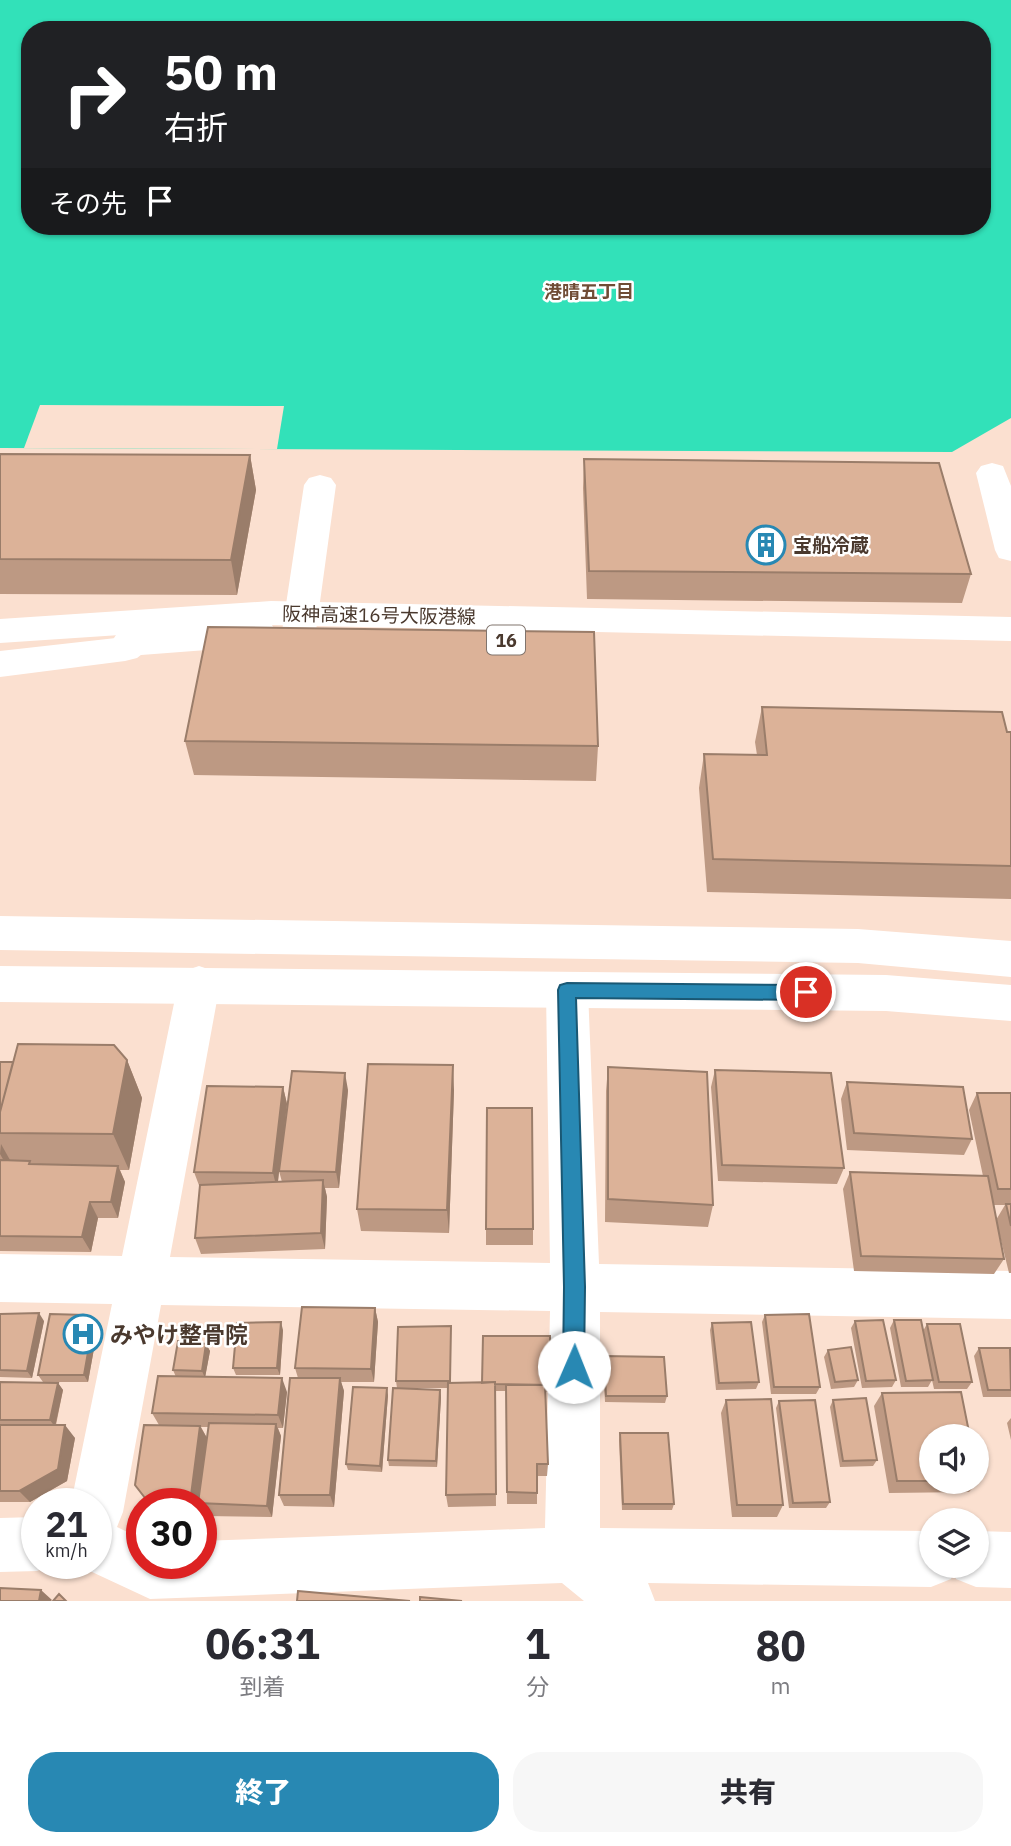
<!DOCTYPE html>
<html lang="ja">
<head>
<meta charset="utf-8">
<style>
  body { margin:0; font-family:"IBM Plex Sans","Noto Sans JP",sans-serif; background:#f7f7f7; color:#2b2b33; height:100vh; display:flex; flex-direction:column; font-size:26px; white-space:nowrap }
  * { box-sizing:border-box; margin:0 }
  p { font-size:23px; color:#7c7c81 }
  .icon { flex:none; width:38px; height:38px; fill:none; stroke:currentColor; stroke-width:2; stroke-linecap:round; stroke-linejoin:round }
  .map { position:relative; height:1601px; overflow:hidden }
  .details { display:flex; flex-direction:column; background:#fff; flex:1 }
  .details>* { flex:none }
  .banner { position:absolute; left:21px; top:21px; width:970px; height:214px; border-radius:28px; box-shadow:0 2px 5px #0004; background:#202124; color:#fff; overflow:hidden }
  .buttons { position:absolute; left:919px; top:1424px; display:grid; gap:14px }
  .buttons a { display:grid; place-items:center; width:70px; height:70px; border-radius:50%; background:#fff; box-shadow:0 2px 5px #0004; font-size:35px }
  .speed { position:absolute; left:21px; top:1488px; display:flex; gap:14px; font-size:35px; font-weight:700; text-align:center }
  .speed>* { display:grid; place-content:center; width:91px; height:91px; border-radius:50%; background:#fff; box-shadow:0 2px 5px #0004; line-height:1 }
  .speed small { font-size:18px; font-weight:400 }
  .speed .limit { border:10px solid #d22; background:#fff; color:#111 }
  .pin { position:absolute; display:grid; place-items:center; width:60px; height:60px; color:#fff; margin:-30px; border:4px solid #fff; border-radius:50%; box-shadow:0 2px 7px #0007 }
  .me { position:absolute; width:77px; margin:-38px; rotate:1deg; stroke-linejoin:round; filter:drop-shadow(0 0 5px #0008) }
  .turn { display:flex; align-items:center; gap:24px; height:147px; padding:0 28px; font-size:32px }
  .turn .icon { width:91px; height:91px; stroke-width:2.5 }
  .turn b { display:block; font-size:49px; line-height:60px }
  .then { display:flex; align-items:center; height:66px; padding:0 28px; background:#0003; gap:14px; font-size:26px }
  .eta { display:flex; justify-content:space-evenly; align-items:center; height:119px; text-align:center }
  .eta b { font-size:42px; font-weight:800; line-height:49px }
  .cta { display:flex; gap:14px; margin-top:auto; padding:14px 28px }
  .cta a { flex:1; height:80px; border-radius:28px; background:#2888b3; color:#fff; font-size:28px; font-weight:800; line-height:80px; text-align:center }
  .cta a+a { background:#f7f7f7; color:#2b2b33 }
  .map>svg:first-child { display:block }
  .water { fill:#32e1b9; fill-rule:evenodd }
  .pier { fill:#fbe0d0 }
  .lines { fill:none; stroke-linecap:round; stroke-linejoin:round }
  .minor { fill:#fff; fill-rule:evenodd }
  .tertiary { fill:#fff; fill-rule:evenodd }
  .motorway { fill:#fff; fill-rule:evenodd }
  .wall { fill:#bd9983; fill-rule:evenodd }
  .shaded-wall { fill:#9a7d6a }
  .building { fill:#dcb298; stroke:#9a7d6a; stroke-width:2 }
  .route { fill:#2888b3; stroke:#1a5874; stroke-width:2 }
  .labels { text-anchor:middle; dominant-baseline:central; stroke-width:5; stroke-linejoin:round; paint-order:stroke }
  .far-neighbourhood-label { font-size:18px; font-weight:bold; fill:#704c35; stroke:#fff }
  .shield { fill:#fff; stroke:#80746d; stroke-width:2 }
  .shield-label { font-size:18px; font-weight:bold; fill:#4a392e }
  .poi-label { font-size:19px; font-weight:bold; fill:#4a392e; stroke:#fff; text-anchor:start }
  .street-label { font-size:19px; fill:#4a392e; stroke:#fff }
  .near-poi-label { font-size:23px; font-weight:bold; fill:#4a392e; stroke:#fff; text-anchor:start }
</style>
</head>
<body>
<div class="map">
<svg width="1011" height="1601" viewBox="0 0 1011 1601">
  <rect width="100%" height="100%" fill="#fbe0d0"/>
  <path class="water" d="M0 0H1011V418L952 452 0 448ZM30 30H982V226H30Z"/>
  <path class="pier" d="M40 405 284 406 277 449 24 448Z"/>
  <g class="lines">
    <path class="minor" d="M992 463 1003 466 1011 486V561L999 558 995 550 976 473 981 466Z
      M320 475 331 478 336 485 316 631 311 639 299 643 287 639 282 631 304 485 309 478Z
      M439 618H571L583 622 588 630 583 638 571 642H439L427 638 422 630 427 622Z
      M260 622 272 625 277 634 272 643 260 646 128 656 116 653 110 644 116 635 128 632Z
      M199 966 214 971 220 984 170 1257 550 1263 546 990 552 977 567 972 582 977 588 990 599 1264 1011 1271V1319L600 1312V1528L931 1531V1566H976V1531L1011 1532V1588L976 1587 956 1579 954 1571 951 1579 931 1587 648 1583 655 1601H584L562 1583 150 1599 77 1565 75 1563H96V1503H71L112 1304 0 1302V1254L122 1256 178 984 184 971ZM161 1305 550 1311 545 1528 201 1541V1563H142V1539L117 1527 123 1512Z
      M37 1517V1563H56L37 1571 0 1572V1518Z"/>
    <path class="tertiary" d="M0 966 886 975 1011 985V1021L886 1011 0 1002Z"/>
    <path class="motorway" d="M271 601 1011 617V641L271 625 190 630 185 639 155 644 137 658 125 661 0 677V651L116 638 120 635 0 643V619Z
      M0 916 858 929 1011 941V977L858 963 0 950Z"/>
  </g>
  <path class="wall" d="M0 454 250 455 256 490 237 595 0 594Z
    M584 459 971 574 962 603 587 599 583 488Z
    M762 707 1011 732V899L707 892 699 788 704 754 757 755 755 742Z
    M185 741 598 746 596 781 194 775Z
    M127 1060 142 1098 129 1170H120L125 1182 118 1218H98L91 1252 0 1251V1062Z
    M608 1067 713 1205 708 1227 605 1222 606 1091Z
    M715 1070 844 1168 837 1184 718 1181 711 1087Z
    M847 1082 972 1139 964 1155 847 1150 841 1099Z
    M283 1087 287 1104 280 1165 348 1090 339 1188H325L327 1197 325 1249 201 1254 195 1238 200 1188 194 1172ZM279 1171 282 1182H278Z
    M454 1090 449 1233 361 1231 357 1209Z
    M977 1093H1011V1273H1009L998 1228 1004 1259 994 1274 854 1271 843 1189 850 1172 983 1176 969 1110ZM994 1205H1005L996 1220Z
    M486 1229H533V1245H486Z
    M375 1308 378 1322 374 1382H341L344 1391 334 1507 284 1506 279 1495 298 1378 295 1368Z
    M0 1314 44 1321 32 1378 0 1377Z
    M765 1315 820 1387 816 1394H771L762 1322Z
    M894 1320 923 1331 927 1324 972 1382 967 1389H934L932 1380 928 1387H901L890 1328Z
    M855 1321 896 1380 892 1387 862 1388 851 1328Z
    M712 1323 759 1382 756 1389 716 1390 710 1330Z
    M283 1330 280 1375H236L233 1368Z
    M97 1332 88 1382H43L38 1375Z
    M451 1333 450 1383 551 1385V1392H546L548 1464 547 1476H537V1504H507L506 1391H495L496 1506 448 1507 446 1495 448 1388H397L396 1381Z
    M206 1344 210 1351 205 1377 287 1392 283 1428H278L281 1436 272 1517 205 1516 201 1510V1503H148L135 1485 159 1425 152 1413 176 1377 173 1370ZM201 1427H209L207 1438Z
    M979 1348 1011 1351V1397H983L974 1356Z
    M828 1350 858 1380 854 1387 831 1389 824 1357Z
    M604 1356 667 1396 665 1403 605 1402 603 1363Z
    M0 1382 58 1383 63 1390 56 1425 75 1438 67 1481 30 1502H0Z
    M440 1390 441 1397 437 1467 389 1466 388 1460Z
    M882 1393 931 1437V1482H976V1467L979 1481 969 1492 889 1493 874 1406Z
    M388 1395 382 1472 348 1470 346 1464Z
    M726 1400 783 1505 777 1517H732L721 1413Z
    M833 1400 877 1460 873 1466 840 1467 830 1407Z
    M779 1401 830 1502 826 1508H789L776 1408Z
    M1011 1418V1440L1007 1423Z
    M620 1433 674 1504 672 1510H622L619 1440Z"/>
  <path class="shaded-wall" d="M250 455 256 490 237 595 231 560Z
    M127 1060 142 1098 129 1170 113 1134Z
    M453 1065 454 1090 449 1233 447 1210Z
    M345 1073 348 1090 339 1188 336 1172Z
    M283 1087 287 1104 277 1189 273 1173Z
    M1 1144 10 1160 8 1168 0 1154Z
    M118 1166 125 1182 118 1218 111 1202Z
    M323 1180 327 1197 325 1249 321 1233Z
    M90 1202 98 1218 91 1252 82 1237Z
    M375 1308 378 1322 374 1382 371 1369Z
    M39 1313 44 1321 32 1378 27 1371Z
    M281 1322 283 1330 280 1375 277 1368Z
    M93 1324 97 1332 88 1382 84 1375Z
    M206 1344 210 1351 205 1378 202 1371Z
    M282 1378 287 1392 283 1428 278 1415Z
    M340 1378 344 1391 334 1507 330 1495Z
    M58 1383 63 1390 55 1427 50 1420Z
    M387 1388 388 1395 382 1472 380 1466Z
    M440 1390 441 1397 437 1467 436 1461Z
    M276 1424 281 1436 272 1517 267 1506Z
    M65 1425 75 1438 67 1481 30 1502 19 1491Z
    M200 1426 207 1438 198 1503H190Z
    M41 1590 52 1600 51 1601H39Z"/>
  <path class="building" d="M0 454 250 455 231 560 0 559Z
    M584 459 939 463 971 574 589 571Z
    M208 627 594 632 598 746 185 741Z
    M762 707 1002 712 1007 732H1011V866L713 859 704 754 767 755Z
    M18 1044 114 1045 127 1060 113 1134 0 1133V1112Z
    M0 1062H13L0 1112Z
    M368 1064 453 1065 447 1210 357 1209Z
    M608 1067 707 1072 713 1205 608 1199Z
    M715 1070 831 1073 844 1168 722 1165Z
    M292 1071 345 1073 336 1172 279 1171Z
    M847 1082 963 1087 972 1139 854 1133Z
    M207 1086 283 1087 273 1173 194 1172Z
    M977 1093H1011V1189H998Z
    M487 1108H532L533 1229H486Z
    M0 1160 30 1161 29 1164 118 1166 111 1202H90L82 1237 0 1236Z
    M850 1172 988 1176 1004 1259 861 1256Z
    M323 1180 321 1233 195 1238 200 1185Z
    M1006 1204H1011V1226Z
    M302 1307 375 1308 371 1369 295 1368Z
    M39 1313 27 1371 0 1370V1314Z
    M50 1314 86 1315 93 1324 84 1375H38Z
    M809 1314 820 1387H774L765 1315Z
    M883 1320 896 1380 866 1381 855 1321Z
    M894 1320H921L933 1380 906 1381Z
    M281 1322 277 1368H233L237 1323Z
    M751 1322 759 1382 719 1383 712 1323Z
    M927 1324H960L972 1382H939Z
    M451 1326 450 1381H396L398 1327Z
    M483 1336H550L551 1385 495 1384V1382L482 1383Z
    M178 1341 206 1344 202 1371 173 1370Z
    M851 1347 858 1380 835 1382 828 1350Z
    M979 1348H1010L1011 1390H988Z
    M604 1356 664 1357 667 1396H606Z
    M158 1376 282 1378 278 1415 152 1413Z
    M290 1378H340L330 1495H279Z
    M0 1382 58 1383 50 1420H0Z
    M495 1382 496 1494 446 1495 448 1383Z
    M506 1385H545L548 1464H537V1493L507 1492Z
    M353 1387 387 1388 380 1466 346 1464Z
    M393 1388 440 1390 436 1461 388 1460Z
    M961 1392 970 1437H931V1481H897L882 1393Z
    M866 1398 877 1460 843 1461 833 1400Z
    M771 1399 783 1505H737L726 1400Z
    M815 1400 830 1502 793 1503 779 1401Z
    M209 1423 276 1424 267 1506 198 1503Z
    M0 1425H65L58 1469 19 1491H0Z
    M144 1425 200 1426 190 1503H149L135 1485Z
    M620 1433H668L674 1504H623Z
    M976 1467 979 1481H976Z
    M0 1588 41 1590 39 1601H0Z
    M298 1591 410 1601H297Z
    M59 1594 66 1601H53Z
    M420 1597 462 1601H420Z"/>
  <path class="route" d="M567 983 806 985 812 987 815 992 812 997 806 1000 576 998 585 1287 584 1367 581 1375 574 1378 566 1375 563 1367 564 1287 558 990 560 985Z"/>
  <defs>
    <symbol id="building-ring" viewBox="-11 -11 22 22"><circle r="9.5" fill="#fff" stroke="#2888b3" stroke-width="1.5"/><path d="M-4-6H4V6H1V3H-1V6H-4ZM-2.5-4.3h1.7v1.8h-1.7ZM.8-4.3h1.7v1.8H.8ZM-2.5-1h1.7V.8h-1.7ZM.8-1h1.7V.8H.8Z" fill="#2888b3"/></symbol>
    <symbol id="hospital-ring" viewBox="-11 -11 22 22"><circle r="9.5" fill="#fff" stroke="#2888b3" stroke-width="1.5"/><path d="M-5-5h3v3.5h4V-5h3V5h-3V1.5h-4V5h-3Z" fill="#2888b3"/></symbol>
  </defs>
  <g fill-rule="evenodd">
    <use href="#building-ring" x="744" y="523" width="44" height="44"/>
    <use href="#hospital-ring" x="61" y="1312" width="44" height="44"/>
  </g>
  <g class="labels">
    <g class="far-neighbourhood-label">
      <text x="589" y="291">港晴五丁目</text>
    </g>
    <rect class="shield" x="487" y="625.5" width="38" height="29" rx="5"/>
    <g class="shield-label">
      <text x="506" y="640">16</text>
    </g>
    <g class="poi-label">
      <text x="793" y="545">宝船冷蔵</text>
    </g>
    <g class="street-label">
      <text transform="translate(379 615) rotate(1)">阪神高速16号大阪港線</text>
    </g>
    <g class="near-poi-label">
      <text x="110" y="1334">みやけ整骨院</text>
    </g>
  </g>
</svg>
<div class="buttons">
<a><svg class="icon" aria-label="sound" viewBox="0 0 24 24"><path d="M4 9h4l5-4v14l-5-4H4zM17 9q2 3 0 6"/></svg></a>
<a><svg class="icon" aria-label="layers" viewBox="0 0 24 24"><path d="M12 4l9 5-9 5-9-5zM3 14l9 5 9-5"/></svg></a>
</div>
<div class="speed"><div>21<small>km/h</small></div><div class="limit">30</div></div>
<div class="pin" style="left:806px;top:992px;background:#d93025"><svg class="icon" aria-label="arrive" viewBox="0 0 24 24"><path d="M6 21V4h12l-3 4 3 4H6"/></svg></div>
<svg class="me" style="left:574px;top:1367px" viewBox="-20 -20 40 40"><circle r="19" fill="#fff"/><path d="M0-13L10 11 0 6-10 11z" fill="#2888b3"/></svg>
<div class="banner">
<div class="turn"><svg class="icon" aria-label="right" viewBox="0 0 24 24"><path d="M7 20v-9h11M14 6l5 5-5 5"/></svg><div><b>50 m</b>右折</div></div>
<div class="then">その先<svg class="icon" aria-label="arrive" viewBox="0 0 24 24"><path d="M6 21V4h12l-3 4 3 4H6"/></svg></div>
</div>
</div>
<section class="details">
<div class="eta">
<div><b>06:31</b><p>到着</p></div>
<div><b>1</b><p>分</p></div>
<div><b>80</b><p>m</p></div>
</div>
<div class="cta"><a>終了</a><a>共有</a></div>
</section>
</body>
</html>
